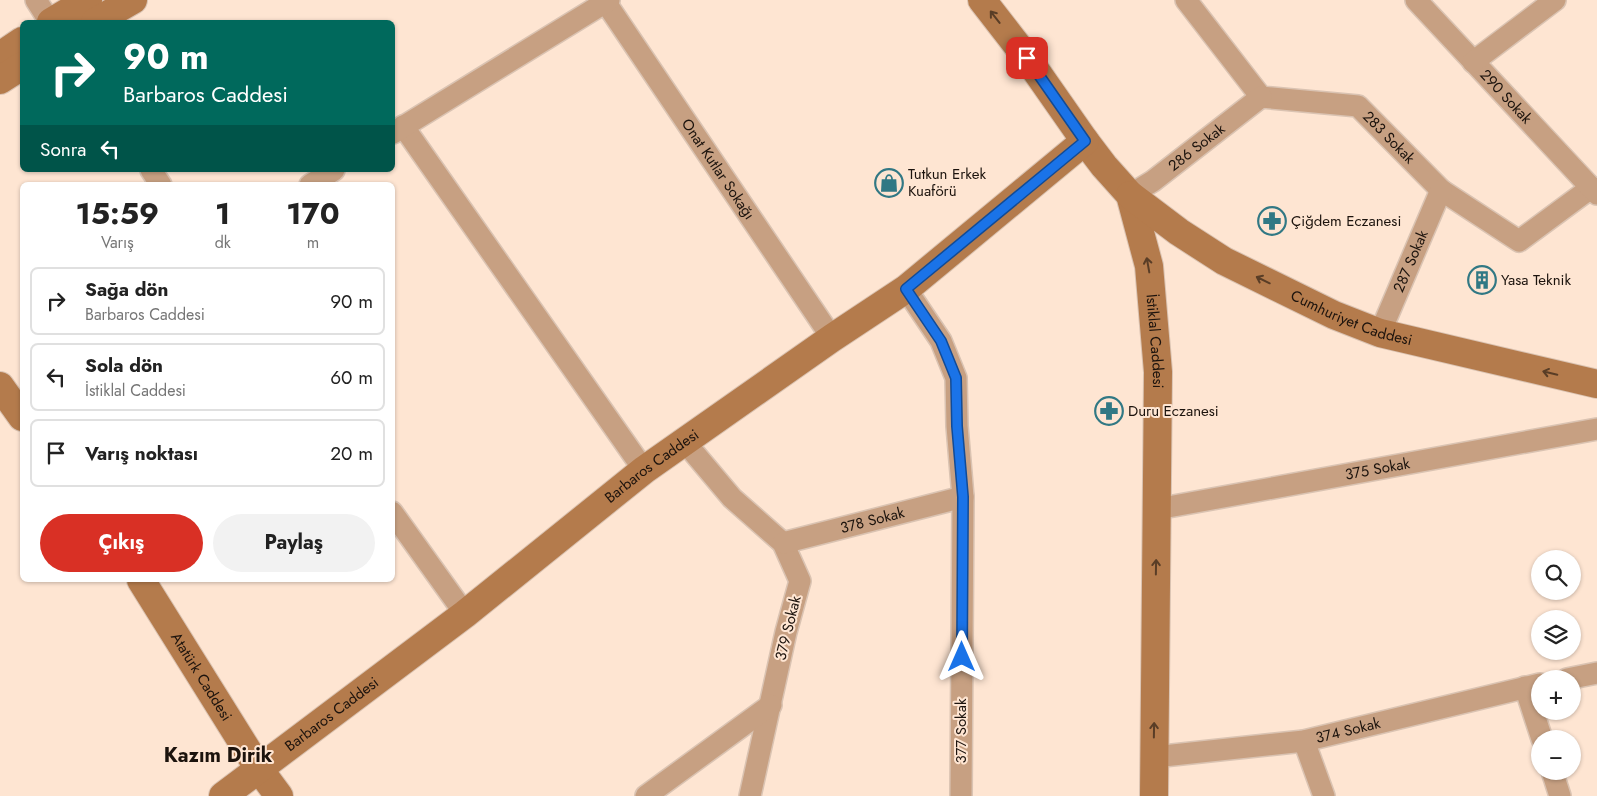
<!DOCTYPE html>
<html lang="tr">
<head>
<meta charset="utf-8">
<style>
  body { margin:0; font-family:Jost,sans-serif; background:#f2f2f2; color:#222; height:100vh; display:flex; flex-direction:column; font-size:19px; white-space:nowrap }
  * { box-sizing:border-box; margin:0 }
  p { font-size:16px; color:#767676 }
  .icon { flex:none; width:28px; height:28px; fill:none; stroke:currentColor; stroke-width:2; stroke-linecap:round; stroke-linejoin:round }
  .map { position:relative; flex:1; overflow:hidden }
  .drawer { position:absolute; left:20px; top:182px; width:375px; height:400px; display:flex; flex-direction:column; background:#fff; border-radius:8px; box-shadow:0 1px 4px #0004 }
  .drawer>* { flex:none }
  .guide { position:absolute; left:20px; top:20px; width:375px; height:152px; border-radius:8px; box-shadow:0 1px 4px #0004; background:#00695c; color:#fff; overflow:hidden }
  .buttons { position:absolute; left:1531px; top:550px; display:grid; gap:10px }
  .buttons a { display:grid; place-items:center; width:50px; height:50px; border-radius:50%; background:#fff; box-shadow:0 1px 4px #0004; font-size:25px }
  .pin { position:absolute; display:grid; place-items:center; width:42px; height:42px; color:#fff; margin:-21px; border-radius:10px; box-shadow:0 2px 8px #0006 }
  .me { position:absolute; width:55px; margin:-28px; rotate:0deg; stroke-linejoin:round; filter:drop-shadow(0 0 4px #0008) }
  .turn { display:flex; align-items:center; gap:18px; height:105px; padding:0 20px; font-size:22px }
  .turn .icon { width:65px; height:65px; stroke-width:2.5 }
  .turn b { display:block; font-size:35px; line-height:42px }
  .then { display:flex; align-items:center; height:48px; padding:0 20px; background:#0003; gap:10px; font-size:19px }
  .eta { display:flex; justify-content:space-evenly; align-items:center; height:85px; text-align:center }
  .eta b { font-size:30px; font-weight:700; line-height:35px }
  .button { display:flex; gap:10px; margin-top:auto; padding:10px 20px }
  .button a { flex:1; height:58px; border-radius:30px; background:#d93025; color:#fff; font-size:20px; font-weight:700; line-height:58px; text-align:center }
  .button a+a { background:#f2f2f2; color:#222 }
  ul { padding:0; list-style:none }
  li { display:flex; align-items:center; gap:15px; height:68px; margin:0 10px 8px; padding:0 10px; border:2px solid #e0e0e0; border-radius:8px }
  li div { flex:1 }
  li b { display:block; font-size:19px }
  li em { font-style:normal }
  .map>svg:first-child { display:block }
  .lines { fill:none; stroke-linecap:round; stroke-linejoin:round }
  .street-casing { stroke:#dac3b2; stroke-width:24 }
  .secondary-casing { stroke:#dac3b2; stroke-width:30 }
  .street { stroke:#c7a082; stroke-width:21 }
  .secondary { stroke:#b47b4c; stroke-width:28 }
  .oneway { stroke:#593d26 }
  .route-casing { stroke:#114b97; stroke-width:12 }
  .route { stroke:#1a73e8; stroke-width:9 }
  .labels { text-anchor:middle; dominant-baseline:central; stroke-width:4; stroke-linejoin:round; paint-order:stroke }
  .street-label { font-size:15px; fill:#1c130d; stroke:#fee5d2 }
  .poi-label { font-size:15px; fill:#1c130d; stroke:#fee5d2; text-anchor:start }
  .district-label { font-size:20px; font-weight:bold; fill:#1c130d; stroke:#fee5d2 }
</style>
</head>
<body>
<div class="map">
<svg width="1597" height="796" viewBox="0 0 1597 796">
  <rect width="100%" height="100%" fill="#fee5d2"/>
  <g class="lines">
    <defs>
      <g id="street">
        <path d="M36 0 50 22"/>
        <path id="s1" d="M604 0 832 338"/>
        <path id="s2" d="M1186 0 1261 97 1358 106 1441 190 1519 241 1591 188 1597 189"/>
        <path id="s3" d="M1416 0 1597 194"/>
        <path d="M1473 62 1555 0"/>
        <path d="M403 126 644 470"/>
        <path d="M393 133 609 0"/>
        <path d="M151 170 161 185"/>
        <path d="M310 185 334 170"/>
        <path id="s4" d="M1130 195 1153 181 1261 97"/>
        <path d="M906 289 941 341 956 378 957 426 963 497 961 796"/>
        <path id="s5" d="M1380 333 1441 190"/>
        <path d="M684 441 732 498 783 543 800 581 786 632 750 796"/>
        <path id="s6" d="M1157 509 1597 429"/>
        <path d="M392 512 465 614"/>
        <path id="s7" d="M783 543 963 497"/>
        <path d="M1567 679 1597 673"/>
        <path d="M1525 687 1542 739"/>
        <path d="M1304 741 1324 796"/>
        <path id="s8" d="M1154 757 1304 741 1540 684"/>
        <path d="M1552 771 1560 796"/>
        <path d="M646 796 771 705"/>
      </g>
      <g id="secondary">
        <path id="s9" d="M982 0 1027 58 1085 141 1104 166 1130 195 1149 266 1158 372 1154 796"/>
        <path d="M51 22 88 0"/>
        <path d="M95 22 133 0"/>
        <path d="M0 56 22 41"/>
        <path d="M0 80 22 66"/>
        <path id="s10" d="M1130 195 1179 232 1224 261 1334 315 1380 333 1597 384"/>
        <path d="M0 386 22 417"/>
        <path id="s11" d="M141 580 259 769 279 796"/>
        <path id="s12" d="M223 796 465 614 644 470 832 338 906 289 1085 141"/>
      </g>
    </defs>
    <use href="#street" class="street-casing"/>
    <use href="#secondary" class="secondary-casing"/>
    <use href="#street" class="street"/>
    <use href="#secondary" class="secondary"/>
  </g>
  <defs><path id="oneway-shaft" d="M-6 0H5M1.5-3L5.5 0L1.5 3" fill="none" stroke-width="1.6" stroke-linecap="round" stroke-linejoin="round" transform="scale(1.25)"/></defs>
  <g class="oneway">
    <use href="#oneway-shaft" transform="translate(995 17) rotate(-128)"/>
    <use href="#oneway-shaft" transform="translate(1148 265) rotate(-100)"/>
    <use href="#oneway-shaft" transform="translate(1263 280) rotate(-154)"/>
    <use href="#oneway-shaft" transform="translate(1550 373) rotate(-167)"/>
    <use href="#oneway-shaft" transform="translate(1156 567) rotate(-89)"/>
    <use href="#oneway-shaft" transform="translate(1154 730) rotate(-89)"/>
  </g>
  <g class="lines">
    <defs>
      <path id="route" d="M962 657 963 497 957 426 956 378 941 341 906 289 1085 141 1027 58"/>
    </defs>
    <use href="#route" class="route-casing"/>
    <use href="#route" class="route"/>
  </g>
  <defs>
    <symbol id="shop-ring" viewBox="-11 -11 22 22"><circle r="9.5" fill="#fee5d2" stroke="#317884" stroke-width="1.5"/><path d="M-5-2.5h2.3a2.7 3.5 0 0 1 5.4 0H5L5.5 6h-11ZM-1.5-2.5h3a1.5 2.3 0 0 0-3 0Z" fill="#317884"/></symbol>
    <symbol id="pharmacy-ring" viewBox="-11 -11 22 22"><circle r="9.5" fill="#fee5d2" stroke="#317884" stroke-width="1.5"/><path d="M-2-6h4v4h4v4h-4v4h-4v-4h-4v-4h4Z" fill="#317884"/></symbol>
    <symbol id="building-ring" viewBox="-11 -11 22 22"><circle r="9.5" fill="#fee5d2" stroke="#317884" stroke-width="1.5"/><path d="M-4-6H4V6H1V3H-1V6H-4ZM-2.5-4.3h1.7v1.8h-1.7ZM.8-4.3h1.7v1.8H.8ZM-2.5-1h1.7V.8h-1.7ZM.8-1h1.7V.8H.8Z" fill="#317884"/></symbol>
  </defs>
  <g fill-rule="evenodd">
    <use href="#shop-ring" x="873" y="167" width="32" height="32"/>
    <use href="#pharmacy-ring" x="1256" y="205" width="32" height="32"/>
    <use href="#building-ring" x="1466" y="264" width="32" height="32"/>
    <use href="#pharmacy-ring" x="1093" y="395" width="32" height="32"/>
  </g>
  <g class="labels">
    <g class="street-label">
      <text stroke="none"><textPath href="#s3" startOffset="132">290 Sokak</textPath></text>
      <text stroke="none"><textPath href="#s2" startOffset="264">283 Sokak</textPath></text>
      <text stroke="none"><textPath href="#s4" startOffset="82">286 Sokak</textPath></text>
      <text stroke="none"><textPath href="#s1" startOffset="204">Onat Kutlar Sokağı</textPath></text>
      <text stroke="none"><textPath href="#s5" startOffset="78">287 Sokak</textPath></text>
      <text stroke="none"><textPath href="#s10" startOffset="255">Cumhuriyet Caddesi</textPath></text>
      <text stroke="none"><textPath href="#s9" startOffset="394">İstiklal Caddesi</textPath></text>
      <text stroke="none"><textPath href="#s12" startOffset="541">Barbaros Caddesi</textPath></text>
      <text stroke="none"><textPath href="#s6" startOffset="224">375 Sokak</textPath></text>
      <text stroke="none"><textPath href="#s7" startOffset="92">378 Sokak</textPath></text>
      <text transform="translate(788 628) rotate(-76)">379 Sokak</text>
      <text stroke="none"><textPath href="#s11" startOffset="114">Atatürk Caddesi</textPath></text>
      <text stroke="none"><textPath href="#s12" startOffset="136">Barbaros Caddesi</textPath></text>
      <text stroke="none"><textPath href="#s8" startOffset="196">374 Sokak</textPath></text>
      <text transform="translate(961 731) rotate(-90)">377 Sokak</text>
    </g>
    <g class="poi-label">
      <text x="908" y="174">Tutkun Erkek<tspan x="908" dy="17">Kuaförü</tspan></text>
      <text x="1291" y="221">Çiğdem Eczanesi</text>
      <text x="1501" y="280">Yasa Teknik</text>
      <text x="1128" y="411">Duru Eczanesi</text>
    </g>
    <g class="district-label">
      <text x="218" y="755">Kazım Dirik</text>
    </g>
  </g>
</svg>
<div class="buttons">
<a><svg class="icon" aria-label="search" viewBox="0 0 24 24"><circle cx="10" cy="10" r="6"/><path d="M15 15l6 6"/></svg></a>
<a><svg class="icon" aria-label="layers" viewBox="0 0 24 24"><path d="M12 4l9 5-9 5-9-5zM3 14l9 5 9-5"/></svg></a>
<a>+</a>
<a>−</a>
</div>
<div class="pin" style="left:1027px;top:58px;background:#d93025"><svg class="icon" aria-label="arrive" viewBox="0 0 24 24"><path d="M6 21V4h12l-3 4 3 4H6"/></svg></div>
<svg class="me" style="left:962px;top:657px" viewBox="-20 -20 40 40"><path d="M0-17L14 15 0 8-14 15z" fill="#1a73e8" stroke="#fff" stroke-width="4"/></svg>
<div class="guide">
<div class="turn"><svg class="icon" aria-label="right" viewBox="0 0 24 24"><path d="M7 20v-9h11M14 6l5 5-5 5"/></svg><div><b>90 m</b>Barbaros Caddesi</div></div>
<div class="then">Sonra<svg class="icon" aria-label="left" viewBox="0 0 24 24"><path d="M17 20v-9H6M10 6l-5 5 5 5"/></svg></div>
</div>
<section class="drawer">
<div class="eta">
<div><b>15:59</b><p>Varış</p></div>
<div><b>1</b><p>dk</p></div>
<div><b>170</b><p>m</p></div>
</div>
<ul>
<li><svg class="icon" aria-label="right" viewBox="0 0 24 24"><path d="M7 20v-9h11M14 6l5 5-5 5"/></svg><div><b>Sağa dön</b><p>Barbaros Caddesi</p></div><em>90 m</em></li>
<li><svg class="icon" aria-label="left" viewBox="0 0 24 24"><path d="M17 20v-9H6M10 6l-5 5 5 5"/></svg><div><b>Sola dön</b><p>İstiklal Caddesi</p></div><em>60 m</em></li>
<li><svg class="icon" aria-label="arrive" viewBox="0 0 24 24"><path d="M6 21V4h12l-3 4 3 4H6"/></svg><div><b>Varış noktası</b></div><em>20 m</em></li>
</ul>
<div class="button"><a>Çıkış</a><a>Paylaş</a></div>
</section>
</div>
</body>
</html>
